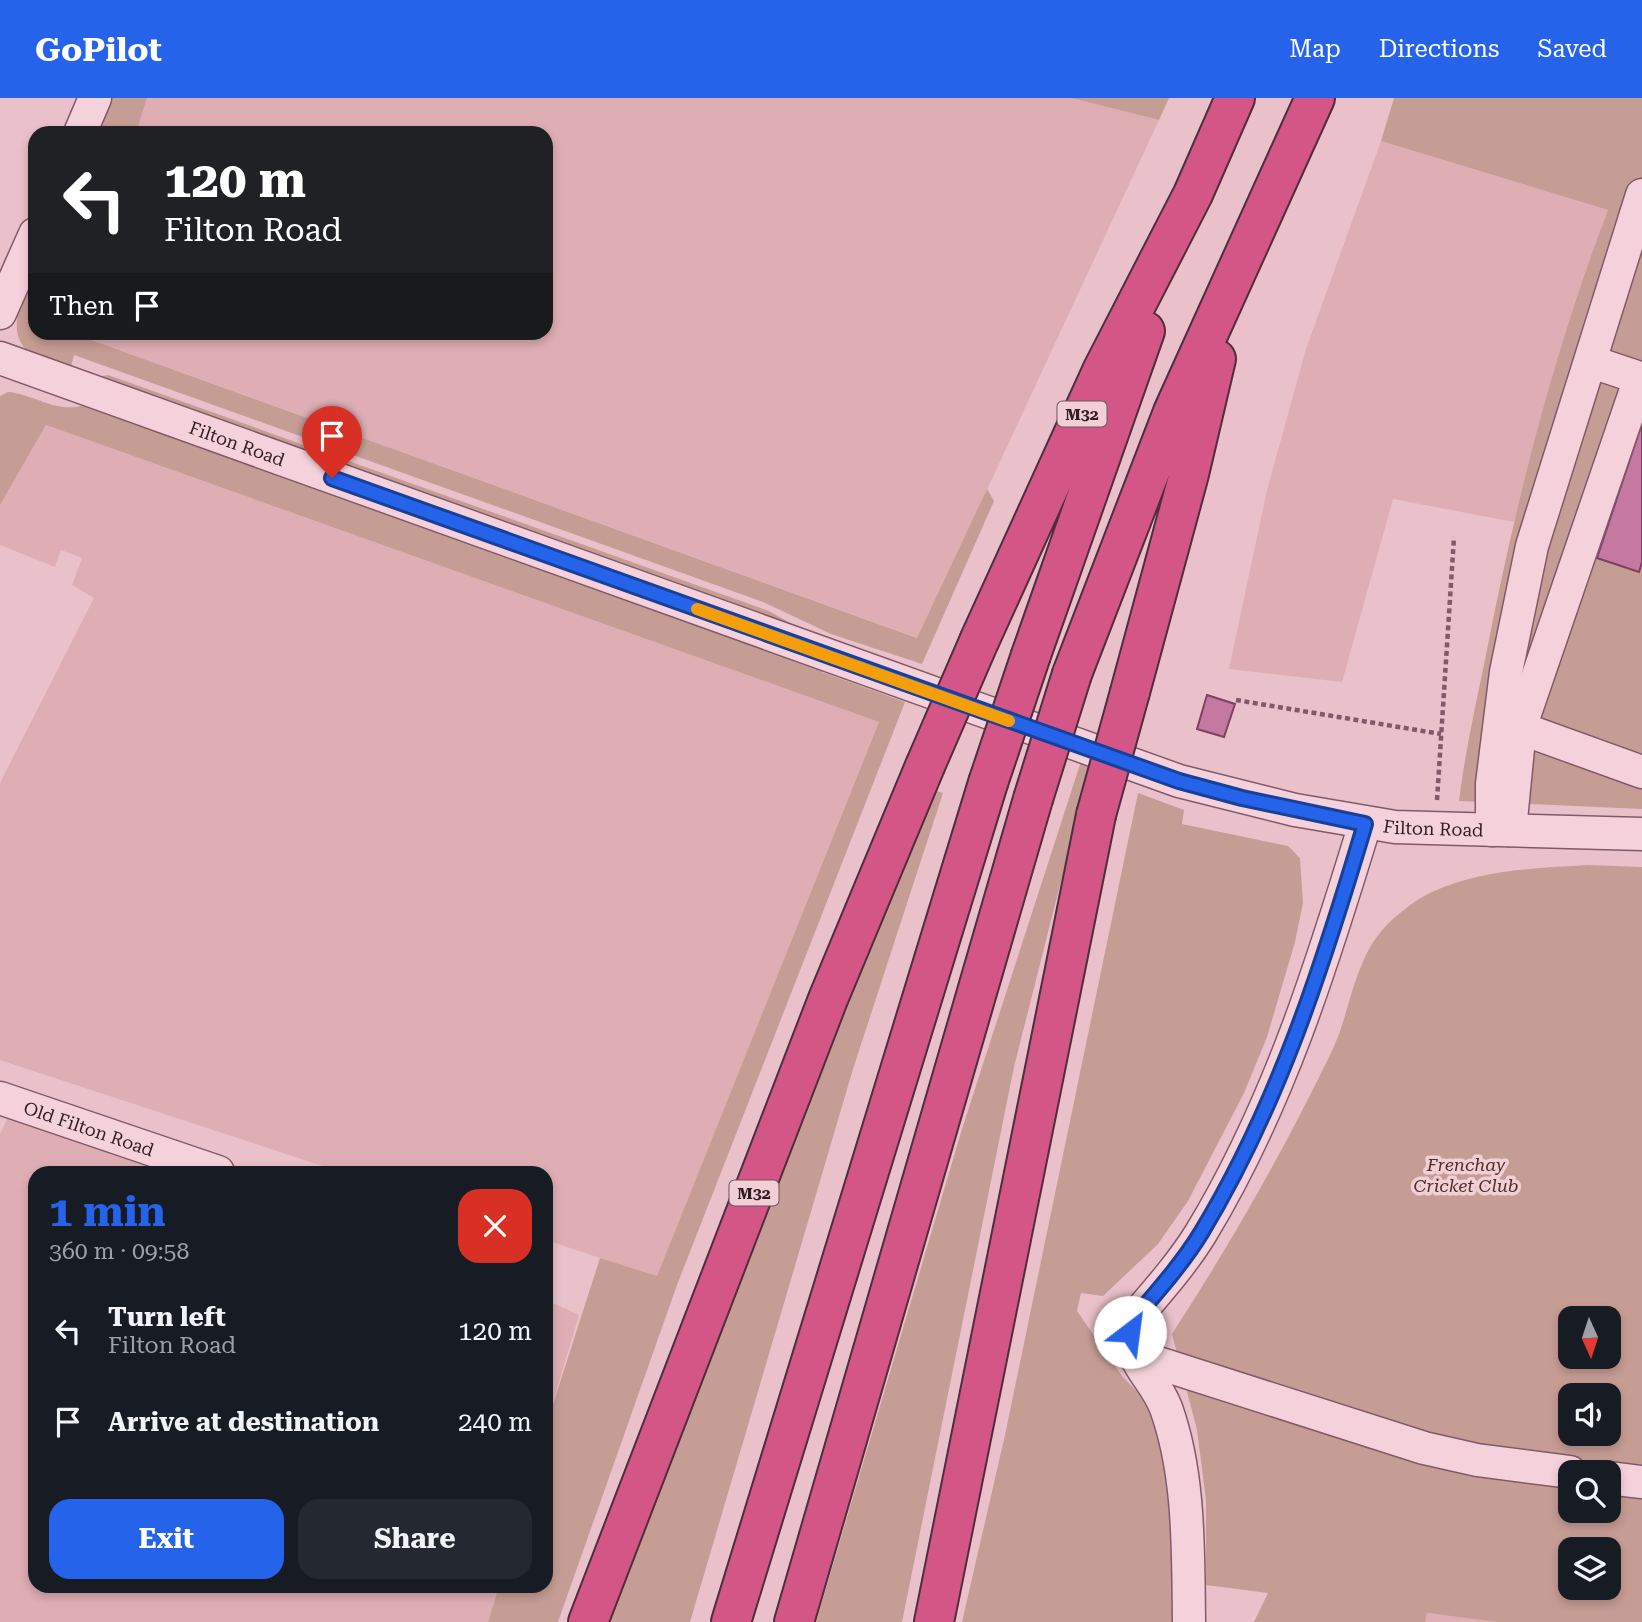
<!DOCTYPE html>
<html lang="en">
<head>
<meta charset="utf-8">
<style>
  body { margin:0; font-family:"Roboto Serif",serif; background:#242831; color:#f1f3f6; height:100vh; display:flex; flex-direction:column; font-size:26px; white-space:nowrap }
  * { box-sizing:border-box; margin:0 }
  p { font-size:23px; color:#9ea1a6 }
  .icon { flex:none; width:38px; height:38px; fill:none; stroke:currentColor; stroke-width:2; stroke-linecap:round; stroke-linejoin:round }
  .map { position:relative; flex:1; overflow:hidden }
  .drawer { position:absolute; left:28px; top:1068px; width:525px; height:427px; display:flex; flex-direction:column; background:#171b24; border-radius:21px; box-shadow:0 4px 10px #0003 }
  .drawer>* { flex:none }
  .hud { position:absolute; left:28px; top:28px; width:525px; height:214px; border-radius:21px; box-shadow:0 4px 10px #0003; background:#202124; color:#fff; overflow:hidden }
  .needle { width:46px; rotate:177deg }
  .tools { position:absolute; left:1558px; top:1208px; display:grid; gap:14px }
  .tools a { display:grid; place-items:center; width:63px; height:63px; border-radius:14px; background:#171b24; box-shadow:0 4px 10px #0003; font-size:35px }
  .pin { position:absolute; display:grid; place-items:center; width:60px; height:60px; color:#fff; margin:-72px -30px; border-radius:50% 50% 50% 0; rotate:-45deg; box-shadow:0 0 7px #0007 }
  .pin .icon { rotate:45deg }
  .me { position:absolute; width:77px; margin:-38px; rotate:30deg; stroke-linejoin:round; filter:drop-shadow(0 0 5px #0008) }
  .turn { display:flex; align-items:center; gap:24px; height:147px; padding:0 21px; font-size:32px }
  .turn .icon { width:91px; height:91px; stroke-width:2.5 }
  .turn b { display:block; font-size:49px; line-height:60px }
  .then { display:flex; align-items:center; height:66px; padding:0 21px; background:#0003; gap:14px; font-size:26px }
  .round { display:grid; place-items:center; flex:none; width:74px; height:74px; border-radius:21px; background:#242831 }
  .head { display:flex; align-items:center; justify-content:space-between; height:119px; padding:0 21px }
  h1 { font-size:42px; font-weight:700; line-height:52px; color:#2563eb }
  .primary-button { display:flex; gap:14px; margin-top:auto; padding:14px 21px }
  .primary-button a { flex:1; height:80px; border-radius:21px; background:#2563eb; color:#fff; font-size:28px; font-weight:700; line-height:80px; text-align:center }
  .primary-button a+a { background:#242831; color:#f1f3f6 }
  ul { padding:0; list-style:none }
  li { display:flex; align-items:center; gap:21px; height:91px; padding:0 21px }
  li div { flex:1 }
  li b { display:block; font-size:26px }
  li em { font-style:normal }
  header { display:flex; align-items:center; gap:42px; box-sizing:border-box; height:98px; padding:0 35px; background:#2563eb; color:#fff }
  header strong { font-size:33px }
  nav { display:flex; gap:38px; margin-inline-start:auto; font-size:24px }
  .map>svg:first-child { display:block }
  .farmland { fill:#deaeb4 }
  .green { fill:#c69d95; fill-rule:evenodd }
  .building { fill:#c579a1; stroke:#7e4163; stroke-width:2 }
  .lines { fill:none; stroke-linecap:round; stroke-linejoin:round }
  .minor-casing { stroke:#815a6a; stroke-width:35 }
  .highway-casing { stroke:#4f2e3e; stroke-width:42 }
  .path { stroke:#815a6a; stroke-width:4.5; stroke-dasharray:5 3.5; stroke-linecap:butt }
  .minor { stroke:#f5d2db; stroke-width:32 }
  .highway { stroke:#d45687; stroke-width:38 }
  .highway-bridge-casing { stroke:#4f2e3e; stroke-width:42; stroke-linecap:butt }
  .highway-bridge { stroke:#d45687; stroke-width:38 }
  .route-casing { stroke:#184099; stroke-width:18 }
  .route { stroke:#2563eb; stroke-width:12 }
  .slow { stroke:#f59e0b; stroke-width:12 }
  .labels { text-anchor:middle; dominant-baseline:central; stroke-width:7; stroke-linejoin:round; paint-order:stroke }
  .shield { fill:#f2cfd7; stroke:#6c525c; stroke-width:2 }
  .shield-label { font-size:16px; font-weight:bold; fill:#321d27 }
  .street-label { font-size:18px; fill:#321d27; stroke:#f2cfd7 }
  .park-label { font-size:18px; font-style:italic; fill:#4d3125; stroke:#f2cfd7 }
</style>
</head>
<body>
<header>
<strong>GoPilot</strong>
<nav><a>Map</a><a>Directions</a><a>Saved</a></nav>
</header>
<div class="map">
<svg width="1642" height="1524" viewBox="0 0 1642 1524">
  <rect width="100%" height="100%" fill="#eac0ca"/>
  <path class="farmland" d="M147 0H1071L1159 22 918 540 72 235 546 234V35H136Z
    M1381 43 1608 112 1557 266 1514 424 1393 401 1342 584 1229 571 1267 392 1306 251Z
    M46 327 879 624 657 1179 546 1142V1074H341L0 962V685L94 500 72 487 82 460 61 452 55 469 0 447V407Z
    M9 1017 185 1074H35V1488H499L488 1524H0V1036Z
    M546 1202 579 1217 546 1328Z
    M1426 1515 1497 1524H1425Z"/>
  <path class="green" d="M110 0H147L136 35H94Z
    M1071 0H1169L1159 22Z
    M1394 0H1642V711L1459 703C1465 654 1476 605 1486 557 1515 407 1553 256 1608 112L1381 43Z
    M35 172V234L72 235 917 540 987 391 994 403 922 566 831 536 763 504 74 257 70 273C58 267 40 263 29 254 3 233 25 195 35 172Z
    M108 277 769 513 806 534 91 280Z
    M8 294C37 297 52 314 82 308L823 569 822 574 905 604 677 1187 558 1524H488L499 1488H546V1328L600 1160 657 1178 879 624 46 327 0 407V298Z
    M1084 654 1089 672 1014 969 902 1524H816L962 1031Z
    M933 692 943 695 853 971 690 1524H604L778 1068Z
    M1138 695 1184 712 1182 726 1288 748 1300 760 1303 805 1295 844 1267 939 1244 995 1188 1103 1158 1146 1103 1198 1081 1195 1077 1213 1122 1278 1157 1314 1167 1350 1177 1524H962L1005 1337Z
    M1588 767 1642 769V1524H1497L1427 1515 1425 1524H1254L1268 1495 1206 1487V1402L1197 1332 1172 1236C1231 1145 1284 1052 1331 955 1351 914 1353 863 1385 829 1396 817 1418 800 1432 794 1480 772 1536 770 1588 767ZM1570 1220H1608V1258H1570ZM1570 1297H1608V1335H1570ZM1570 1374H1608V1412H1570ZM1570 1451H1608V1489H1570Z"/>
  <path class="building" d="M1642 325V464L1639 474 1597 460Z
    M1207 597 1235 606 1224 639 1197 631Z"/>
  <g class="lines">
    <defs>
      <g id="minor">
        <path d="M80 35 95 0"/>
        <path d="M0 215 35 136"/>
        <path id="s1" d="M0 260 1179 683 1295 712 1395 729 1642 736"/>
        <path d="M1520 630 1642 674"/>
        <path d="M1492 732V686L1506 574 1532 448 1642 97"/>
        <path d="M1510 732 1520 630 1640 280 1592 264"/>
        <path id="s2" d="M0 1000 218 1074"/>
        <path d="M1133 1257 1424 1350 1477 1362 1570 1374"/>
        <path d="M1608 1380 1642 1384"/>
        <path d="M1189 1524C1188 1453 1190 1377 1166 1310 1153 1276 1126 1265 1132 1223 1156 1195 1182 1166 1201 1135 1278 1008 1322 867 1365 726"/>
      </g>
      <path id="highway" d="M980 541 1103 271 1193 96 1235 0
        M1031 557 1145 233
        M1072 576 1173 314 1315 0
        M1130 594 1189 376 1216 261
        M588 1524 828 901 925 668
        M731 1524 988 685
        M794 1524 1033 701
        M934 1524 1096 717"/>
    </defs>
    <use href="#minor" class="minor-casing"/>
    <use href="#highway" class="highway-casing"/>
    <path class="path" d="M1236 602 1441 636
      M1437 702 1454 439"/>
    <use href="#minor" class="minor"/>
    <use href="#highway" class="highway"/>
    <defs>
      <path id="highway-bridge" d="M925 668 980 541
        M988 685 1031 557
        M1033 701 1072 576
        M1096 717 1130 594"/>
    </defs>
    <use href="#highway-bridge" class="highway-bridge-casing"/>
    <use href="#highway-bridge" class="highway-bridge"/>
  </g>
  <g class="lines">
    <defs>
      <path id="route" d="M332 380 1179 683 1242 700 1365 726C1323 867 1278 1008 1201 1135 1182 1166 1156 1195 1132 1223L1130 1234"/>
    </defs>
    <use href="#route" class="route-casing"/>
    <use href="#route" class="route"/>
    <path class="slow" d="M697 511 1009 623"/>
  </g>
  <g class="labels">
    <g class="shield">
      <rect x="1057.5" y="303.5" width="49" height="25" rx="5"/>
      <rect x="729.5" y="1082.5" width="49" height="25" rx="5"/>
    </g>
    <g class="shield-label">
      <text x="1082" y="316">M32</text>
      <text x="754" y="1095">M32</text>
    </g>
    <g class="street-label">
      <text stroke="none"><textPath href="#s1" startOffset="252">Filton Road</textPath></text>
      <text stroke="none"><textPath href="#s1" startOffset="1512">Filton Road</textPath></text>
      <text stroke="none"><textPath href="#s2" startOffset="94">Old Filton Road</textPath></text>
    </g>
    <g class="park-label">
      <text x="1466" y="1066">Frenchay<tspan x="1466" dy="21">Cricket Club</tspan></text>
    </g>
  </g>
</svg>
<div class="tools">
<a><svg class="needle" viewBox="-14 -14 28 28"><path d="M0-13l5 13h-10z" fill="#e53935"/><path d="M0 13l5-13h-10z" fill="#9ea1a6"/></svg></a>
<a><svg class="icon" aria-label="sound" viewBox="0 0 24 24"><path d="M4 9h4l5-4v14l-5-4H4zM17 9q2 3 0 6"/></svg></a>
<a><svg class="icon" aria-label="search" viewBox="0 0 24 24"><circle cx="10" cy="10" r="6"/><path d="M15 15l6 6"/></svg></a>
<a><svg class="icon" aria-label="layers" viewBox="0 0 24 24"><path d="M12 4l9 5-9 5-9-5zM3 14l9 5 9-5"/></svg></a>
</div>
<div class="pin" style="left:332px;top:380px;background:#d93025"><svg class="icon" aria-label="arrive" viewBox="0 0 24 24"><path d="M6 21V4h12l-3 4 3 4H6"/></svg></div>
<svg class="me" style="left:1130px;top:1234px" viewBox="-20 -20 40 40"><circle r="19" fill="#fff"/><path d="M0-13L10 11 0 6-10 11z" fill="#2563eb"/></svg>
<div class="hud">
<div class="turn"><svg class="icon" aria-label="left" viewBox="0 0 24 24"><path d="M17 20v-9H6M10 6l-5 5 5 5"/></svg><div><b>120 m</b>Filton Road</div></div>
<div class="then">Then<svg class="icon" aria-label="arrive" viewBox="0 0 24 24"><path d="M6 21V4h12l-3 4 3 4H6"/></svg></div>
</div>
<section class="drawer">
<div class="head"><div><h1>1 min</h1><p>360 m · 09:58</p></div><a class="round" style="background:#d93025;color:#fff"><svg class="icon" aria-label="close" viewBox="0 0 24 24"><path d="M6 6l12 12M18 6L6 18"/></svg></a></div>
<ul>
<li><svg class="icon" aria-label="left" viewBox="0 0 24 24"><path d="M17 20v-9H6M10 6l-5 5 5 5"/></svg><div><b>Turn left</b><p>Filton Road</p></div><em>120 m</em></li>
<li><svg class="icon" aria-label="arrive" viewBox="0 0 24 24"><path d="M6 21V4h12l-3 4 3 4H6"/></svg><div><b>Arrive at destination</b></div><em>240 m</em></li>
</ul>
<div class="primary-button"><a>Exit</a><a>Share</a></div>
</section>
</div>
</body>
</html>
